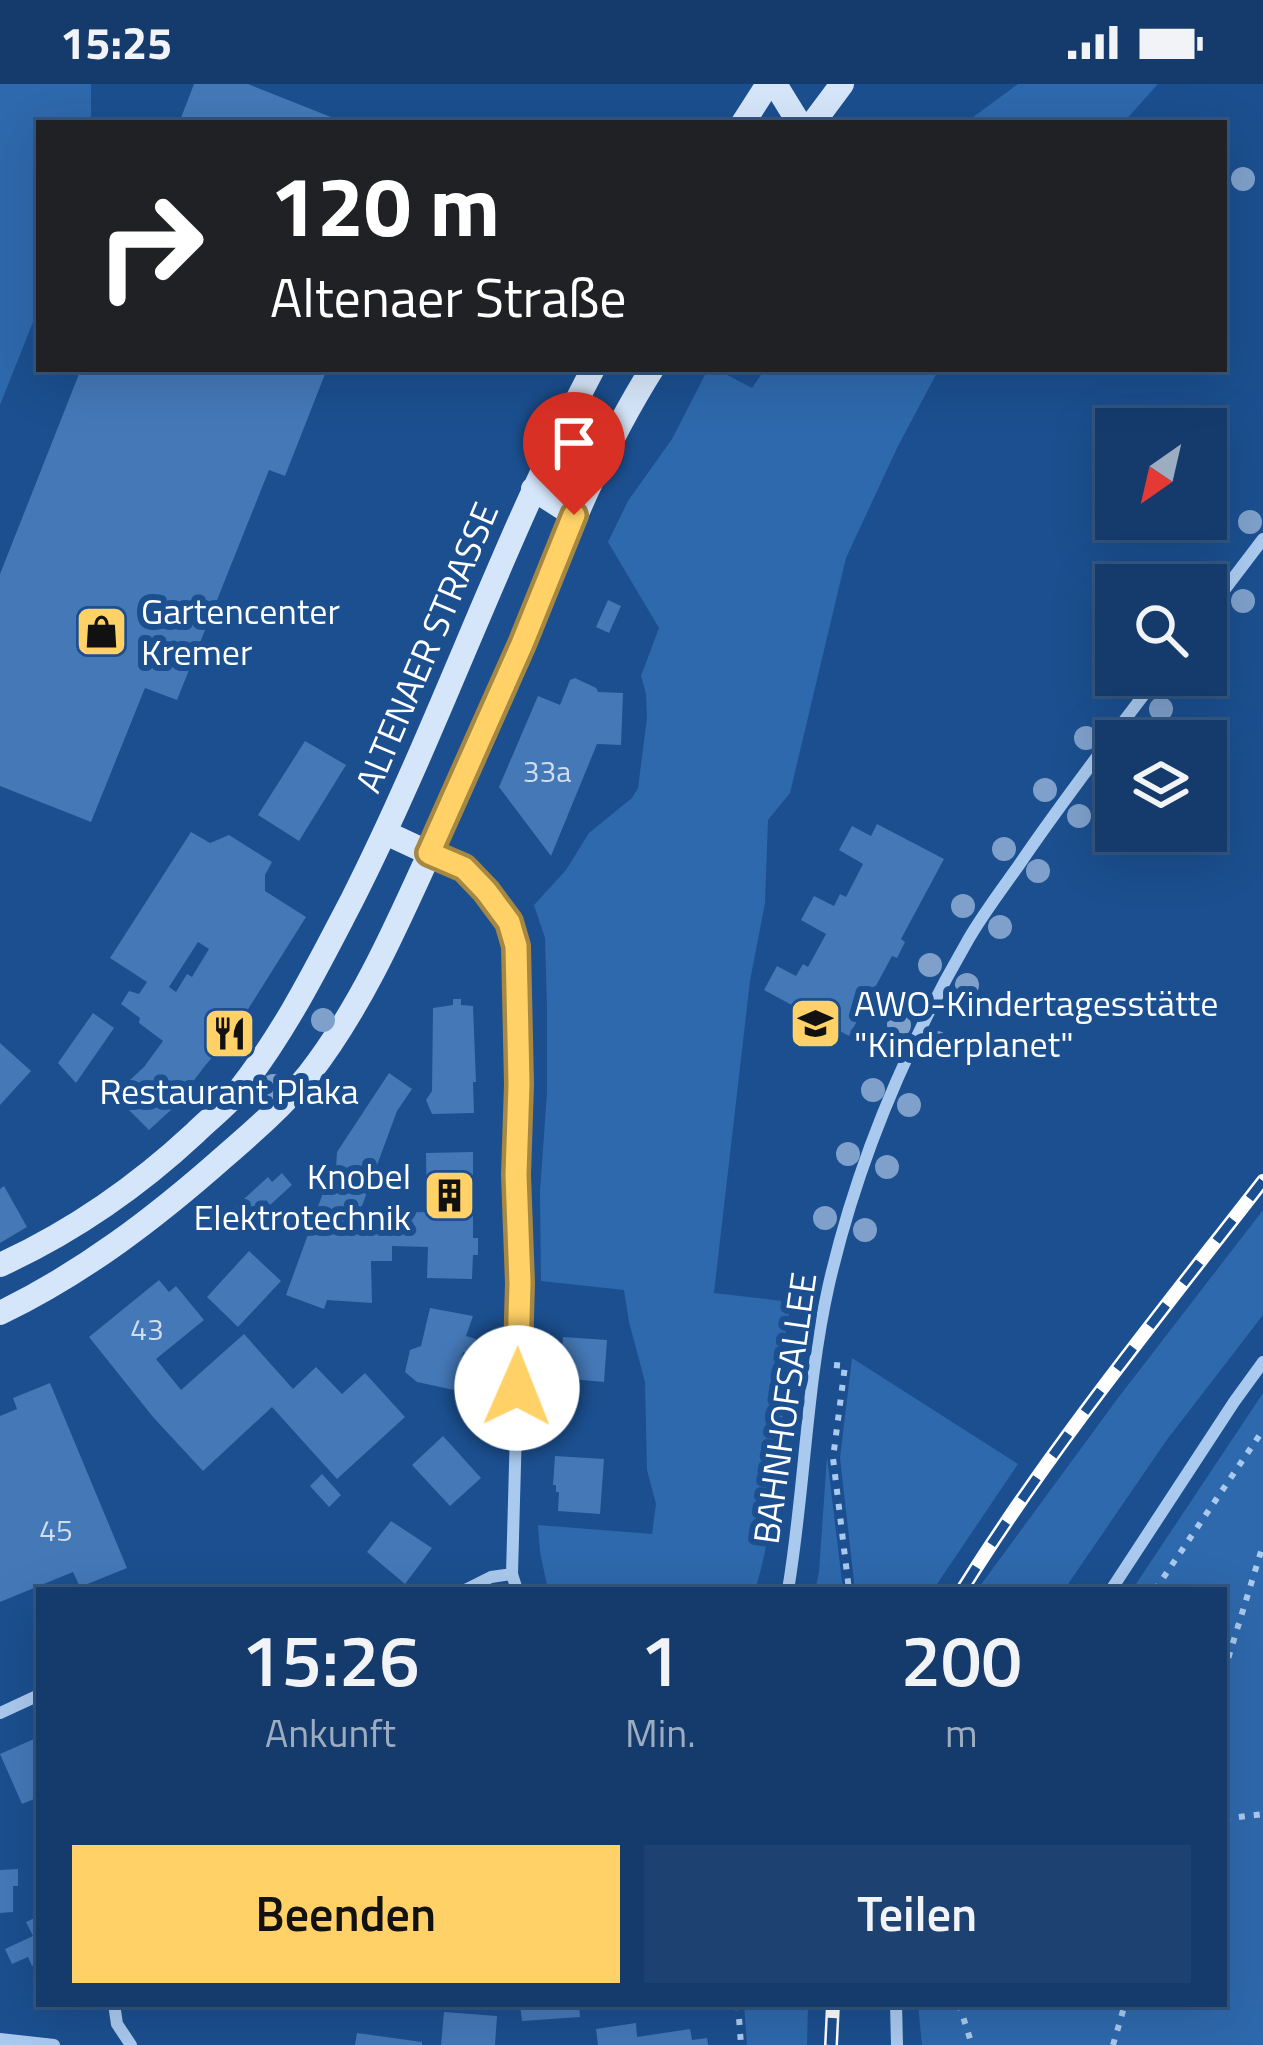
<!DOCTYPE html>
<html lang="de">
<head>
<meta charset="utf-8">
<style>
  body { margin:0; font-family:"Titillium Web",sans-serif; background:#1d4271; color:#f1f3f6; height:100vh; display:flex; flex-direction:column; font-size:45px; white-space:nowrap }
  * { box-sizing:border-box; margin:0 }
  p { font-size:39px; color:#9dadc1 }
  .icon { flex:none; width:66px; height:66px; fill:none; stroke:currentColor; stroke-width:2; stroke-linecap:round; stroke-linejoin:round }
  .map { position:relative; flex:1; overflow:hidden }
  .drawer { position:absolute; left:36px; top:1503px; width:1191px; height:420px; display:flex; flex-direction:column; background:#143b6b; border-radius:0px; box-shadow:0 12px 48px #0002,0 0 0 3px #33557e }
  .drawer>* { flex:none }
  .hud { position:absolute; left:36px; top:36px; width:1191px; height:252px; border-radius:0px; box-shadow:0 12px 48px #0002,0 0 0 3px #33557e; background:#202124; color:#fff; overflow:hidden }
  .needle { width:78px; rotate:214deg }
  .controls { position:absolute; left:1095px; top:324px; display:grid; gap:24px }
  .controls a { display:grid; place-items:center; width:132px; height:132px; border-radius:0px; background:#143b6b; box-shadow:0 12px 48px #0002,0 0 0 3px #33557e; font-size:60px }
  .pin { position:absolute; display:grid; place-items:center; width:102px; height:102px; color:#fff; margin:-123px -51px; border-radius:50% 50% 50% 0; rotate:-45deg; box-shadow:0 0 12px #0007 }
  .pin .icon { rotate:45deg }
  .me { position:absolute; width:132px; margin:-66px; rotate:1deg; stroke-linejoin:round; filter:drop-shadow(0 0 9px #0008) }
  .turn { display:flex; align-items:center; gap:42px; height:252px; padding:0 36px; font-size:54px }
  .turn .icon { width:156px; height:156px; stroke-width:2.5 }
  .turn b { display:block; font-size:84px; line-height:102px }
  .eta { display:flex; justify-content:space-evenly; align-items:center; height:204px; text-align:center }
  .eta b { font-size:72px; font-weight:600; line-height:84px }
  .action { display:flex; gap:24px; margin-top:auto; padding:24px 36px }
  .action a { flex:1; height:138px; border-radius:0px; background:#ffd166; color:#111; font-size:48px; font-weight:600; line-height:138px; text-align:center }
  .action a+a { background:#1d4271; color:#f1f3f6 }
  .status { display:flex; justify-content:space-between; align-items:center; height:84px; padding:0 60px; background:#143b6b; direction:ltr }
  .status svg { height:33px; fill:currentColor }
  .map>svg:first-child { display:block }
  .green { fill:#2e69ad }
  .building { fill:#4478b7; fill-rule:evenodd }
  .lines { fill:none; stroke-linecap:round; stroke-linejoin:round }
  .path { stroke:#a9c9ee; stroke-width:6; stroke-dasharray:6 9; stroke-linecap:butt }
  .street { stroke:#a9c9ee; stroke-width:12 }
  .secondary { stroke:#d6e6fa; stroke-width:24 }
  .rail-casing { stroke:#fff; stroke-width:14 }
  .rail { stroke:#1b4f8f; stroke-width:9; stroke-dasharray:27; stroke-linecap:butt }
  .tree { fill:#7ea0ca }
  .route-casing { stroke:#a68842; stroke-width:30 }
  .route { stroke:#ffd166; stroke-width:21 }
  .labels { text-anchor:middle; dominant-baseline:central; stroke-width:12; stroke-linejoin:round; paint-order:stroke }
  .number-label { font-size:30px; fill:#d0dded }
  .poi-label { font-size:36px; fill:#fff; stroke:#1b4f8f; text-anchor:start }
  .street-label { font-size:36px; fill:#fff; stroke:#1b4f8f }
</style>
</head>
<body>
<div class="status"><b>15:25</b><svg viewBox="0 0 49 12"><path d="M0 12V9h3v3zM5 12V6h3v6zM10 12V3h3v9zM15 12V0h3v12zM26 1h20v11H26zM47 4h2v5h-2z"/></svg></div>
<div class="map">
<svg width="1263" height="1961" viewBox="0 0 1263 1961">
  <rect width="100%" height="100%" fill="#1b4f8f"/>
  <path class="green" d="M0 0H91V39H39V223L0 321Z
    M1018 0H1158L1123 39H965Z
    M708 285H716L752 304 765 285H939L898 362 846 474 790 709 768 736 765 819 750 897 714 1209 791 1218 779 1287 788 1289C778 1361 777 1433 756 1503L755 1506H548L540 1468 538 1441 652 1450 656 1420 647 1386 645 1298 629 1238 624 1206 541 1197 540 1108 547 1008V923L545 854 534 821 566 786 589 749 632 714 638 704 647 634 646 610 641 592 659 544 608 458 628 417 672 355Z
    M1263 1126V1231L1166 1357 1064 1506H977L1118 1314Z
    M852 1274 1018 1380 933 1506H855L840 1374Z
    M1263 1309V1961H922L918 1920H1224V1506H1132Z
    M827 1372 843 1506H815L819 1488Z
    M744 1920H808L807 1961H747Z"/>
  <path class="building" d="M194 0H248L346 39H179Z
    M81 285H327L285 392 269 386 177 616 145 604 91 738 0 702V490Z
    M608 516 621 522 609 549 596 543Z
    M575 594 596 604 598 608 623 609 621 661 597 660 551 772 499 703 538 612 560 621 570 596Z
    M305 657 346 681 299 757 258 731Z
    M877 740 944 775 901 855 905 858 897 874 892 872 849 952 764 906 777 882 796 892 803 880 808 883 826 850 801 836 814 812 834 822 840 810 846 813 863 780 839 766 852 742 871 752Z
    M191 748 210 759 229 751 272 778 265 791V807L306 833 235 946 204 983 183 1011 185 1013 149 1046 116 1013 117 1008 144 983 163 957 139 939 140 934 121 920 129 907 139 910 147 898 110 874ZM198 858 209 865 192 893 187 890 176 908 169 903Z
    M453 915H461V921L473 922 476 998H473L474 1029 432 1030 426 1016 432 1007 433 924 453 921Z
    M93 929 114 944 76 999 58 979Z
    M0 959 31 987 0 1021Z
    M389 989 412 1005 397 1027 359 1130 427 1128 426 1069 473 1068V1154H478V1171H473L472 1195 427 1194 428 1163 392 1162V1177H371L372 1219 327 1216 324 1225 286 1211 331 1087 336 1085 337 1068Z
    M282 1089 292 1101 270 1121 266 1116 244 1135 234 1124 268 1093 272 1098Z
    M4 1102 27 1143 0 1159V1105Z
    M249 1167 281 1197 238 1243 207 1213Z
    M159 1196 169 1208 176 1202 204 1236 156 1275 181 1306 244 1250 293 1305 316 1283 342 1310 365 1289 405 1333 337 1395 272 1323 203 1387 153 1333 89 1253Z
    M430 1224 473 1232 466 1252 476 1255 472 1271 463 1268 454 1306 417 1298 405 1288 410 1266 421 1262Z
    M563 1253 607 1256 604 1298 560 1294Z
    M50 1299 127 1484 80 1503 73 1488 0 1518V1332L17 1325 13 1314Z
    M443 1352 481 1394 450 1422 412 1381Z
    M555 1372 604 1375 600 1430 558 1427 559 1408H556V1401H553Z
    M322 1390 341 1411 329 1423 310 1402Z
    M391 1437 432 1464 405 1500 367 1468Z
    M34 1655 39 1667V1713L22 1720 0 1670Z
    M18 1785V1802H13V1828L0 1829V1786Z
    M39 1832V1879L32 1882 28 1873 12 1880 5 1865 33 1852 26 1838Z
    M520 1920H579L580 1933 522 1937Z
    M444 1928 497 1932 495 1961H441Z
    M636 1939 637 1953 690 1945 692 1956 707 1954 708 1961H598L596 1945Z
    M357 1949 422 1958V1961H355Z"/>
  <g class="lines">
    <path class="path" d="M834 1281 845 1282 833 1374 849 1506
      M1155 1506 1263 1346
      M1224 1588 1263 1461
      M1224 1735 1263 1730
      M738 1920 741 1961
      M959 1920 972 1961
      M1113 1961 1125 1920"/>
    <path class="street" d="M1206 530 1263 455
      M430 769 464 784 486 807 509 838 516 862 519 1000 516 1091 520 1199 512 1490 517 1506
      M465 1506 491 1493 512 1490
      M788 1506C805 1405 806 1301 829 1200 857 1079 906 963 968 856 983 830 1002 805 1019 781 1063 716 1111 654 1159 591
      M1111 1506 1234 1318 1263 1278
      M0 1629 39 1611
      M114 1920 117 1940 131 1961
      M896 1920 897 1961
      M0 1955 54 1961"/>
    <path class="secondary" d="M775 0 799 39
      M743 39 768 0
      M813 39 842 0
      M533 405 574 431
      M386 749 429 769
      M0 1181C72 1148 137 1103 195 1049 208 1036 223 1025 235 1011 283 952 317 883 352 816 440 642 502 457 593 285
      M0 1229C83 1189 155 1134 224 1073 254 1047 284 1021 309 990 361 923 396 843 431 766 462 697 494 627 523 557 562 464 598 371 652 285"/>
    <defs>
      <path id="rail" d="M962 1506C1052 1362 1159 1231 1263 1097
        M831 1961 833 1920"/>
    </defs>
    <use href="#rail" class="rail-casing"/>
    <use href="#rail" class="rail"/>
  </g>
  <g class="tree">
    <circle cx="1243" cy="95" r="12"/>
    <circle cx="1250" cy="438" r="12"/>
    <circle cx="1243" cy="517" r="12"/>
    <circle cx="1161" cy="625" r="12"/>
    <circle cx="1086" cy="654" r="12"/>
    <circle cx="1045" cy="706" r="12"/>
    <circle cx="1079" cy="732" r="12"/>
    <circle cx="1004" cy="765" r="12"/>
    <circle cx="1038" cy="787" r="12"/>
    <circle cx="963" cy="822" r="12"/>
    <circle cx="1000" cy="843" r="12"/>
    <circle cx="930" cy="881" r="12"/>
    <circle cx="967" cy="901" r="12"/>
    <circle cx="323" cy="936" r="12"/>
    <circle cx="899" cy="941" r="12"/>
    <circle cx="937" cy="959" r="12"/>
    <circle cx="273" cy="1002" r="12"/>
    <circle cx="873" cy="1006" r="12"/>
    <circle cx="909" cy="1021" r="12"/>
    <circle cx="848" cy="1070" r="12"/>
    <circle cx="887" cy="1083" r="12"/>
    <circle cx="825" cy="1134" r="12"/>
    <circle cx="865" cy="1146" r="12"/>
    <circle cx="809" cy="1201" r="12"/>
  </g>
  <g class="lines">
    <defs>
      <path id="route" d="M517 1304 520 1199 516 1091 519 1000 516 862 509 838 486 807 464 784 429 769 522 560 574 431"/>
    </defs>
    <use href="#route" class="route-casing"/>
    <use href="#route" class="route"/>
  </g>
  <defs>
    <symbol id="shop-square" viewBox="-11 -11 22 22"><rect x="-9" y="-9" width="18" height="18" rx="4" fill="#ffd166" stroke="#1b4f8f"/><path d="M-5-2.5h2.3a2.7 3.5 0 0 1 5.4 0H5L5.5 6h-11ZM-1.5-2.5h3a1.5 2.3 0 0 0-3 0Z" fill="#111"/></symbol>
    <symbol id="school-square" viewBox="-11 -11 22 22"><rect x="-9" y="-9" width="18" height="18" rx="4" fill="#ffd166" stroke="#1b4f8f"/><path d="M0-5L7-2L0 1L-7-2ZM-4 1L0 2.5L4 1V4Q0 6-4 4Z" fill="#111"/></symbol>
    <symbol id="restaurant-square" viewBox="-11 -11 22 22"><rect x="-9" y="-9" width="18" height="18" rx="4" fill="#ffd166" stroke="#1b4f8f"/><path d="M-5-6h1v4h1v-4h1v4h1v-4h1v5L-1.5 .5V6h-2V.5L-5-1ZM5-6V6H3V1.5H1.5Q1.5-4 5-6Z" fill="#111"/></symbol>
    <symbol id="building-square" viewBox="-11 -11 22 22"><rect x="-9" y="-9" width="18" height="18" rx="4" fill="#ffd166" stroke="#1b4f8f"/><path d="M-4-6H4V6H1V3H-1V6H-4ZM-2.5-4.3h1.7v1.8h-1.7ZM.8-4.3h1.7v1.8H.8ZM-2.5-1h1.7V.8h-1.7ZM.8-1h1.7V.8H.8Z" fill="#111"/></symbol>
  </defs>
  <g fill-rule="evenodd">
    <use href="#shop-square" x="72" y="518" width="59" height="59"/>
    <use href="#school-square" x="786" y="910" width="59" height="59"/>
    <use href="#restaurant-square" x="200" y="920" width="59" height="59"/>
    <use href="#building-square" x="420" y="1082" width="59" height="59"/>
  </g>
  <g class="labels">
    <g class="number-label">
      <text x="547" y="687">33a</text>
      <text x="147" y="1245">43</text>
      <text x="56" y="1446">45</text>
    </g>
    <g class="poi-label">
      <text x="141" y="526">Gartencenter<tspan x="141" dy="41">Kremer</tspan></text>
      <text x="854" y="918">AWO-Kindertagesstätte<tspan x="854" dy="41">"Kinderplanet"</tspan></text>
      <text x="229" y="1006" text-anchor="middle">Restaurant Plaka</text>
      <text x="411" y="1091" text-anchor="end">Knobel<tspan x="411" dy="41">Elektrotechnik</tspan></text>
    </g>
    <g class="street-label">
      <text transform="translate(426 563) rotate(-67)">ALTENAER STRASSE</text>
      <text transform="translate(784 1324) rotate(-82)">BAHNHOFSALLEE</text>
    </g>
  </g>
</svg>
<div class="controls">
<a><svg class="needle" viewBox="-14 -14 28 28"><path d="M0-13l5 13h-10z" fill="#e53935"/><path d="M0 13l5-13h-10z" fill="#9dadc1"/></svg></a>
<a><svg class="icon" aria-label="search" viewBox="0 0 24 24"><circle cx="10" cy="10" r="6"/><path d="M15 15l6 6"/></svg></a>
<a><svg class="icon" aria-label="layers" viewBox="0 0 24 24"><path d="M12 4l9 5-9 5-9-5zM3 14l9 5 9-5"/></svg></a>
</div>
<div class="pin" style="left:574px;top:431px;background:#d93025"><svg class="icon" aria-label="arrive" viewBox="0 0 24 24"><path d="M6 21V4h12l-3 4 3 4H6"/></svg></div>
<svg class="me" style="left:517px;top:1304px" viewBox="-20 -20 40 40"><circle r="19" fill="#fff"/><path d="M0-13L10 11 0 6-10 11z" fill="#ffd166"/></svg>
<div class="hud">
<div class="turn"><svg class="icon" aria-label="right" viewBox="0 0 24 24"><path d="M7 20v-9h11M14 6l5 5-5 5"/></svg><div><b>120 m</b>Altenaer Straße</div></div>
</div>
<section class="drawer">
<div class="eta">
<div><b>15:26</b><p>Ankunft</p></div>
<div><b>1</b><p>Min.</p></div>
<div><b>200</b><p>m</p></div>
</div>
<div class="action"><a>Beenden</a><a>Teilen</a></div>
</section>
</div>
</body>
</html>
